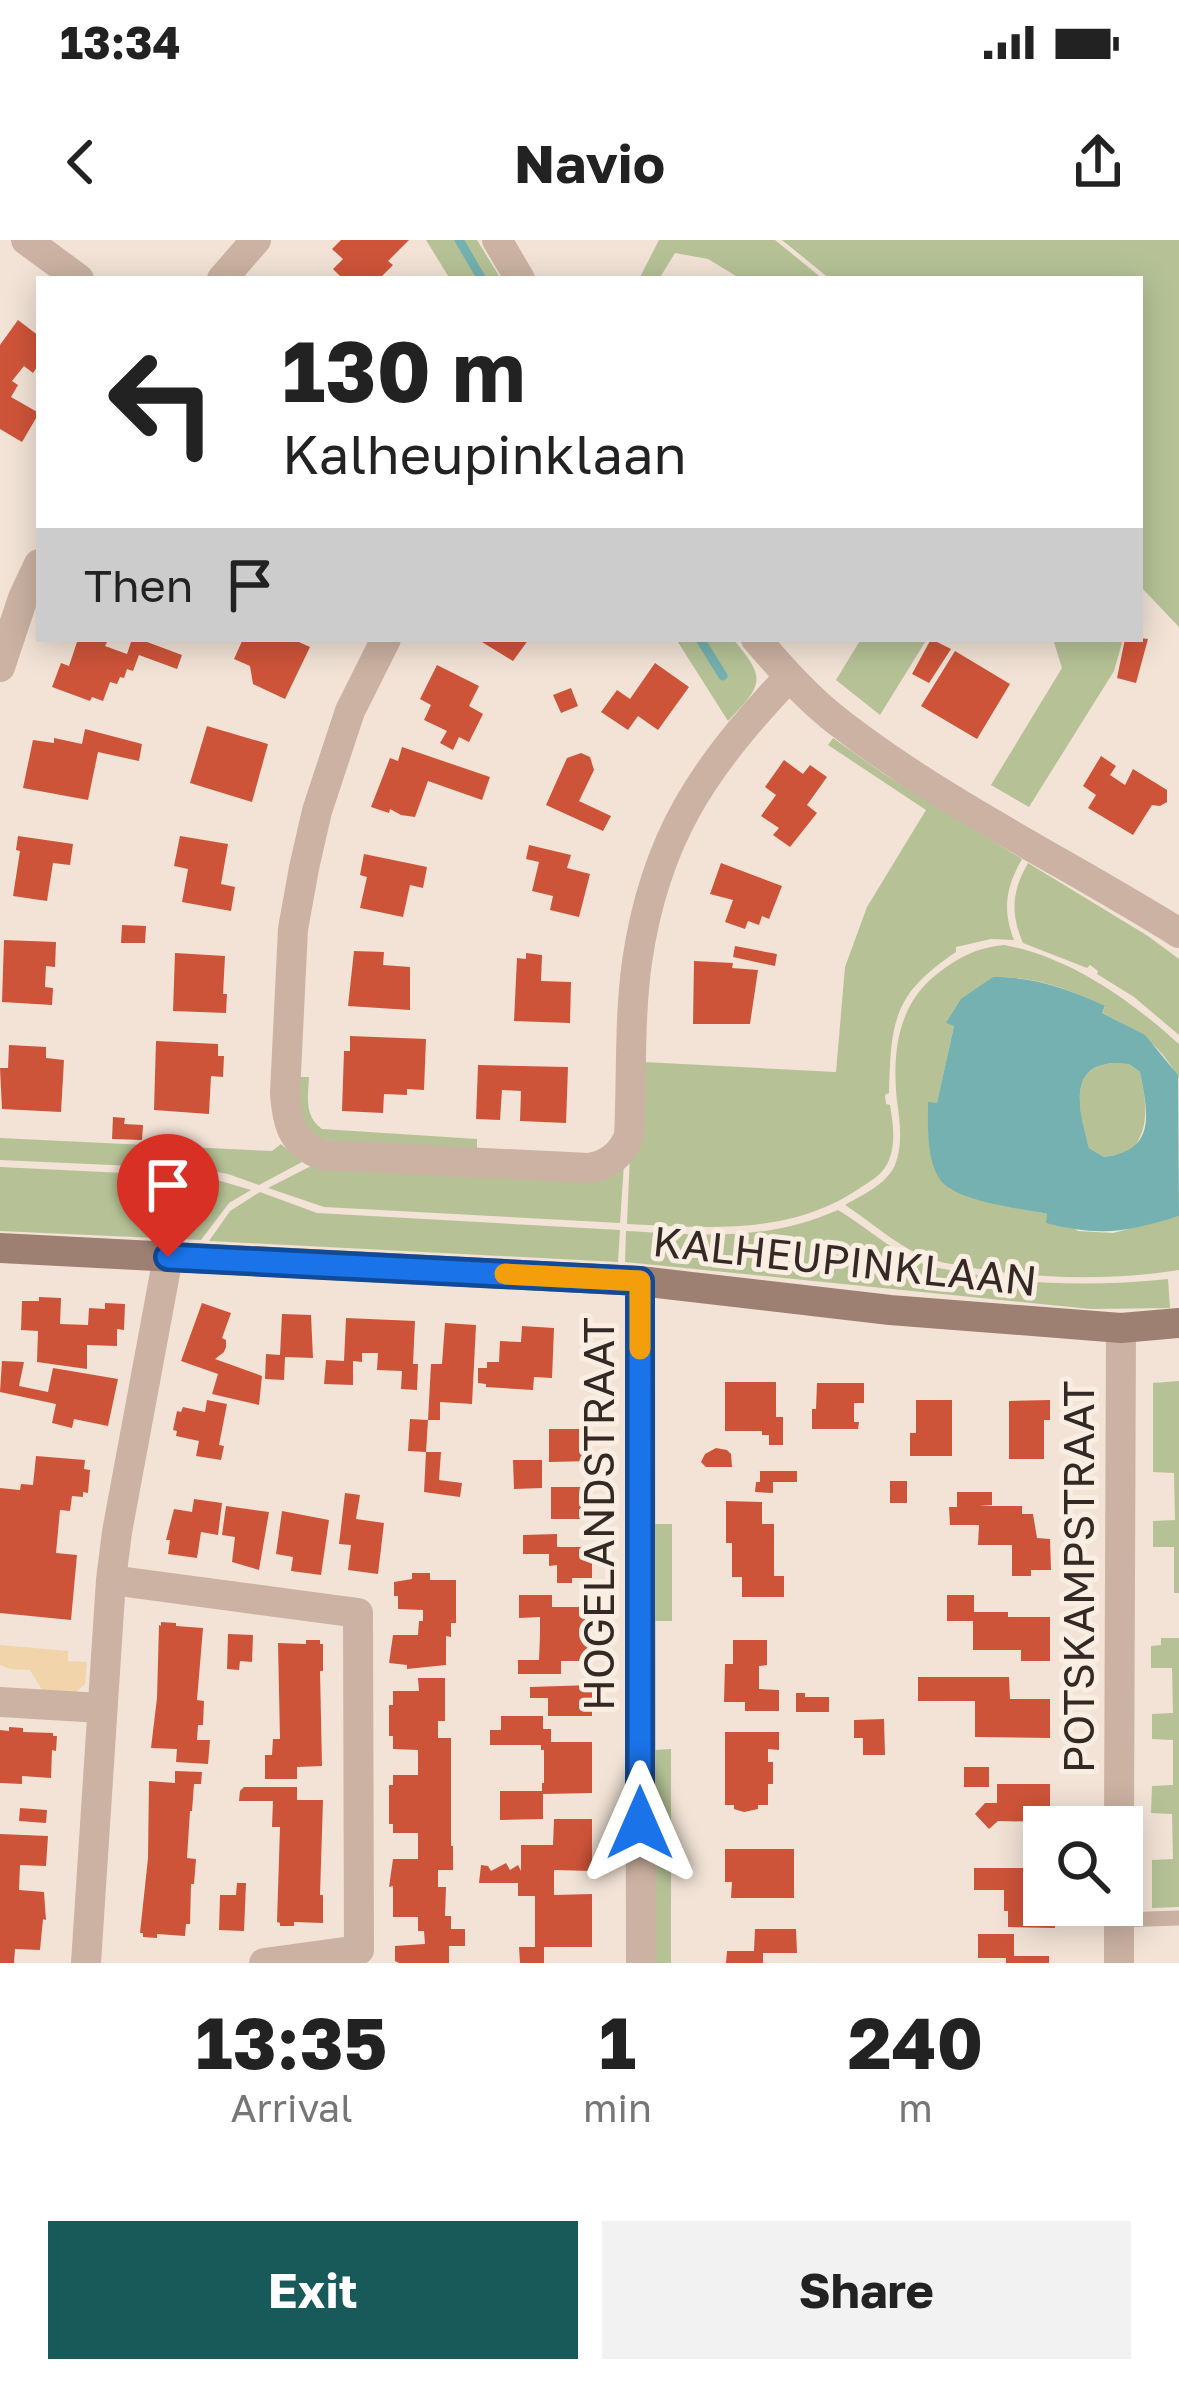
<!DOCTYPE html>
<html lang="en">
<head>
<meta charset="utf-8">
<style>
  body { margin:0; font-family:"Golos Text",sans-serif; background:#f2f2f2; color:#222; height:100vh; display:flex; flex-direction:column; font-size:45px; white-space:nowrap }
  * { box-sizing:border-box; margin:0 }
  p { font-size:39px; color:#767676 }
  .icon { flex:none; width:66px; height:66px; fill:none; stroke:currentColor; stroke-width:2; stroke-linecap:round; stroke-linejoin:round }
  .map { position:relative; height:1723px; overflow:hidden }
  .drawer { display:flex; flex-direction:column; background:#fff; flex:1 }
  .drawer>* { flex:none }
  .banner { position:absolute; left:36px; top:36px; width:1107px; height:366px; border-radius:0px; box-shadow:0 6px 30px #0003; background:#fff; color:#222; overflow:hidden }
  .tools { position:absolute; left:1023px; top:1566px; display:grid; gap:24px }
  .tools a { display:grid; place-items:center; width:120px; height:120px; border-radius:0px; background:#fff; box-shadow:0 6px 30px #0003; font-size:60px }
  .pin { position:absolute; display:grid; place-items:center; width:102px; height:102px; color:#fff; margin:-123px -51px; border-radius:50% 50% 50% 0; rotate:-45deg; box-shadow:0 0 12px #0007 }
  .pin .icon { rotate:45deg }
  .me { position:absolute; width:132px; margin:-66px; rotate:0deg; stroke-linejoin:round; filter:drop-shadow(0 0 9px #0008) }
  .turn { display:flex; align-items:center; gap:42px; height:252px; padding:0 48px; font-size:54px }
  .turn .icon { width:156px; height:156px; stroke-width:2.5 }
  .turn b { display:block; font-size:84px; line-height:102px }
  .then { display:flex; align-items:center; height:114px; padding:0 48px; background:#0003; gap:24px; font-size:45px }
  .eta { display:flex; justify-content:space-evenly; align-items:center; height:204px; text-align:center }
  .eta b { font-size:72px; font-weight:700; line-height:84px }
  .primary-button { display:flex; gap:24px; margin-top:auto; padding:24px 48px }
  .primary-button a { flex:1; height:138px; border-radius:0px; background:#185959; color:#fff; font-size:48px; font-weight:700; line-height:138px; text-align:center }
  .primary-button a+a { background:#f2f2f2; color:#222 }
  .status { display:flex; justify-content:space-between; align-items:center; height:84px; padding:0 60px; background:#fff; direction:ltr }
  .status svg { height:33px; fill:currentColor }
  header { display:flex; justify-content:space-between; align-items:center; height:156px; padding:0 48px; background:#fff; font-size:54px; font-weight:700 }
  .map>svg:first-child { display:block }
  .green { fill:#b6c296 }
  .sand { fill:#f1d4aa }
  .water { fill:#74b1b0; fill-rule:evenodd }
  .lines { fill:none; stroke-linecap:round; stroke-linejoin:round }
  .stream { stroke:#74b1b0; stroke-width:9 }
  .building { fill:#ce5439 }
  .lane { stroke:#cbb2a2; stroke-width:15 }
  .street { stroke:#cbb2a2; stroke-width:30 }
  .secondary { stroke:#9e8073; stroke-width:30 }
  .route-casing { stroke:#114b97; stroke-width:30 }
  .route { stroke:#1a73e8; stroke-width:21 }
  .slow { stroke:#f59e0b; stroke-width:21 }
  .labels { text-anchor:middle; dominant-baseline:central; stroke-width:10; stroke-linejoin:round; paint-order:stroke }
  .street-label { font-size:42px; fill:#352925; stroke:#faeee3 }
</style>
</head>
<body>
<div class="status"><b>13:34</b><svg viewBox="0 0 49 12"><path d="M0 12V9h3v3zM5 12V6h3v6zM10 12V3h3v9zM15 12V0h3v12zM26 1h20v11H26zM47 4h2v5h-2z"/></svg></div>
<header><svg class="icon" aria-label="back" viewBox="0 0 24 24"><path d="M15 5l-7 7 7 7"/></svg>Navio<svg class="icon" aria-label="share" viewBox="0 0 24 24"><path d="M12 15V3M7 8l5-5 5 5M5 13v7h14v-7"/></svg></header>
<div class="map">
<svg width="1179" height="1723" viewBox="0 0 1179 1723">
  <rect width="100%" height="100%" fill="#f2e3d6"/>
  <path class="green" d="M426 0H477L501 39H450Z
    M659 0H775L823 39H741L708 19 675 13 659 39H639Z
    M782 0H1179V387L1140 346V39H830Z
    M676 399H733C767 439 763 444 728 481Z
    M861 399H927L880 475 836 440Z
    M1053 399H1123L1114 431 1029 567 991 545 1062 428Z
    M833 498 884 534 1022 619C1006 647 1002 669 1014 700L991 699 956 707V712C893 754 891 781 889 853L885 855 886 864 890 865C893 883 896 903 889 920 884 933 874 939 863 946 792 996 709 988 627 984L630 915 644 822 836 832 845 727 867 667 926 570 828 505Z
    M1028 623 1148 696 1179 719V795L1134 757 1097 734 1098 731 1090 725 1087 728 1023 703C1010 673 1012 651 1028 623Z
    M1004 705C1070 717 1130 760 1179 804V839C1159 802 1138 791 1102 773L1105 767C1066 748 1037 737 993 737L947 783 954 786 937 864 928 863V894L950 949 973 958 1048 974 1078 991 1113 993 1179 976V1030C1109 1041 1036 1039 967 1027 952 1024 936 1022 922 1016 894 1003 871 982 845 965 862 955 886 945 895 925 903 905 900 882 897 861 892 814 897 765 937 734 957 718 978 707 1004 705Z
    M1110 823 1129 824 1140 832C1146 861 1151 887 1131 912L1104 917 1089 908C1084 888 1070 847 1091 830 1097 826 1104 825 1110 823Z
    M300 837H309C308 858 304 876 322 889L477 899V910L318 900 300 879Z
    M0 898 272 911 281 904 302 922 259 945 228 934 200 929 0 920Z
    M624 924 620 983 324 967 268 948 311 926Z
    M0 927 207 937 251 950 229 963 201 1000 0 991Z
    M260 952 317 973 620 990 618 1022 209 1001 230 971Z
    M838 970C865 986 887 1007 916 1021 930 1028 946 1029 962 1032 1030 1046 1098 1046 1168 1039L1170 1068 1091 1069 625 1022 626 991C703 995 765 1002 838 970Z
    M1179 1141V1353H1174V1307H1153V1281L1175 1280 1174 1233 1153 1232V1143Z
    M654 1284H672V1381H654Z
    M1161 1398H1179V1667L1152 1668V1620L1173 1619 1172 1574 1151 1573 1152 1546 1173 1545V1500L1152 1499V1474L1173 1473 1172 1428H1151V1406L1161 1405Z
    M671 1509V1604H654V1510Z
    M654 1624H671V1723H654Z"/>
  <path class="sand" d="M0 1405 68 1411V1421L87 1422 85 1444 76 1452 44 1453 30 1430 10 1429 0 1425Z"/>
  <path class="water" d="M993 737C1036 737 1066 748 1105 766L1102 773 1145 795 1178 835 1179 976C1126 992 1101 997 1046 983L1047 974C1021 968 953 962 939 938 926 917 928 885 928 862L937 863 954 786 946 783 961 759ZM1110 823 1129 824 1140 832C1148 873 1157 911 1104 917L1089 908C1084 887 1070 847 1091 830 1096 826 1104 825 1110 823Z"/>
  <g class="lines">
    <path class="stream" d="M459 0 482 39
      M700 399 723 436"/>
  </g>
  <path class="building" d="M341 0H409L388 21 393 25 379 39H343L333 29 343 19 332 9Z
    M18 80 39 96V124L33 133 24 126 12 141 18 145 11 157 39 173 22 202 0 189V105Z
    M1140 398 1148 399 1136 443 1117 438 1125 399Z
    M78 399H100L107 402 105 406 127 414 132 399H139L182 415 177 429 139 415 133 431 127 429 124 438 120 437 117 444 110 442 103 461 92 457 90 461 52 447 61 423 69 426Z
    M243 399H292L310 407 285 459 253 444 250 426 234 419Z
    M477 399H529L513 421Z
    M931 399 951 409 929 443 912 434Z
    M955 411 1010 444 977 499 921 466Z
    M655 423 689 447 658 490 638 476 628 490 601 472 617 450 630 459Z
    M437 425 479 446 469 466 483 474 469 502 459 497 453 510 440 503 447 491 424 480 431 465 420 459Z
    M571 448 578 466 561 473 553 455Z
    M207 486 268 504 252 562 190 543Z
    M85 489 142 504 139 521 98 512 88 560 23 548 33 500 54 503V498L82 504Z
    M402 507 490 537 482 560 428 541 415 577 401 575 390 569 389 573 371 567 390 518 398 521Z
    M581 513 590 517 594 530 579 561 611 576 603 591 546 565 567 518Z
    M1101 516 1116 526 1110 535 1125 545 1133 529 1167 550V562L1160 566 1152 565 1133 595 1088 568 1096 555 1083 546Z
    M784 520 803 534 810 525 827 537 807 565 817 573 790 607 773 595 779 588 761 576 776 555 765 547Z
    M18 596 73 604 70 625 53 623 47 661 13 656 20 611 16 610Z
    M180 596 228 604 221 644 235 647 231 671 182 662 188 629 174 626Z
    M529 605 571 615 567 628 590 634 579 677 550 670 553 656 532 651 539 622 526 619Z
    M364 614 427 627 423 648 410 645 403 677 360 668 367 637 360 635Z
    M721 623 782 646 769 679 762 676 759 685 748 681 745 689 725 682 733 660 710 654Z
    M122 685 146 686 145 703H121Z
    M4 700 56 702 55 727 46 726 45 747 53 748 52 765 2 762Z
    M735 706 777 714 775 726 733 717Z
    M354 711 384 712 383 725 410 727V770L348 766Z
    M175 713 225 716 223 754H227L226 773 173 771Z
    M526 713 542 715 541 741 571 742 570 783 514 781 517 718 526 719Z
    M694 721 733 723 732 728 758 730 750 784H693Z
    M350 796 426 799 424 850 407 849V855L384 854 383 873 342 871 344 811H350Z
    M156 801 218 804V816H224L223 837 211 836 209 874 154 870Z
    M9 805 46 807V818L64 820 61 872 2 869 0 828H8Z
    M478 825 568 827 566 883 520 881 521 851 502 850 500 880 476 879Z
    M113 877 125 878 124 884 143 885 142 900 112 899Z
    M39 1057 61 1058 60 1084 88 1085 89 1068 105 1069V1063L125 1064 124 1090 117 1089V1106L87 1105V1129L37 1122 38 1091 21 1090 22 1061H39Z
    M202 1063 231 1073 222 1098 226 1100V1107L224 1112 215 1119 262 1136 259 1165 212 1154 218 1134 181 1121Z
    M282 1074 311 1075 313 1118 285 1117 284 1140 265 1139 266 1114 280 1115Z
    M346 1078 415 1081 413 1124H418L417 1150 401 1149 402 1131 377 1130 378 1113H362V1122L353 1121V1145L324 1144 326 1120 344 1121Z
    M445 1083 476 1085 472 1164 440 1162V1180H428L431 1124H442Z
    M522 1086 554 1088 552 1138 534 1137 533 1150 486 1147V1144L478 1143V1128H487V1122H499L500 1101 521 1102Z
    M2 1121 24 1122 19 1146 48 1152 53 1128 118 1139 108 1186 74 1179 72 1188 52 1183 56 1164 0 1152Z
    M725 1142H776V1177H783V1205H769V1195H762V1191H725Z
    M817 1143H864V1163H854V1182H859L858 1189H812V1169H816Z
    M207 1160 227 1164 219 1205 224 1206 221 1220 196 1216 199 1201 176 1196 177 1191 173 1190 177 1171 181 1172 183 1167 205 1172Z
    M916 1160H952V1216H910V1193H916Z
    M1050 1160V1180H1044V1219H1009V1161Z
    M410 1179 428 1180 426 1212 408 1211Z
    M549 1189H592V1221L549 1222Z
    M716 1208 727 1210 731 1214 732 1227H706L701 1222 705 1214Z
    M426 1212H441L439 1240 462 1243 460 1257 424 1252Z
    M36 1216 85 1220 84 1229 90 1230 88 1253 83 1252V1257L72 1256 70 1271 60 1270 56 1313 77 1315 71 1380 0 1373V1248L20 1250 21 1244 33 1245Z
    M513 1220H542V1248L514 1249Z
    M760 1231H797V1242H773V1253L755 1252 756 1242H760Z
    M890 1241H907V1263H890Z
    M551 1247H592V1279H551Z
    M957 1252H992V1265L979 1266H1022V1274H1033L1037 1298 1050 1299 1051 1330H1031V1336H1012V1305H978L979 1285H950L949 1267H957Z
    M345 1253 360 1255 356 1279 384 1283 378 1334 348 1330 351 1305 339 1304Z
    M194 1259 222 1263 218 1295 201 1292 197 1318 168 1314 170 1300H166L174 1269 192 1272Z
    M726 1261 762 1262V1284H774V1336H784V1357H742V1337H732V1303H726Z
    M226 1266 269 1272 259 1330 232 1322 235 1297 222 1295Z
    M282 1271 329 1280 321 1335 291 1331 293 1317 276 1314Z
    M557 1294V1307H592V1338H572V1343H557V1325L549 1326V1314H523V1295Z
    M412 1333H430V1340H456V1383H451V1397L446 1396V1425L407 1429V1425L389 1423 393 1395H418L419 1381H423V1370L398 1369V1356H394V1342L412 1339Z
    M519 1355H552V1367H592V1421H561V1434H518V1420H539L540 1394V1377L519 1378Z
    M947 1355H974V1372H1008V1377H1050V1421H1021V1410H973V1381H947Z
    M161 1382 176 1383V1386L203 1388 197 1460 204 1461 203 1485H198L197 1500H210L208 1524 176 1522 177 1509 151 1508 157 1458 159 1385 161 1386Z
    M228 1394 253 1395 252 1422 240 1421 239 1430 227 1429Z
    M306 1400H320V1404H323V1431H320L322 1526 297 1527V1539H265V1515H272L273 1499H280L278 1403 306 1404Z
    M733 1400H767V1425L759 1426V1449L779 1450V1471H745V1462H724L725 1424H733Z
    M918 1437H1009L1010 1459H1050V1498L975 1497V1461H918Z
    M418 1438H445V1481H438V1498H451V1606H453V1630H438V1647H446L445 1676H451V1689H465V1706H449V1723H399L395 1721V1706L425 1704 424 1691H418V1677H393V1646L389 1647 393 1619H418V1593H393V1584H389V1545H393V1535H418V1510L393 1509V1496H389V1465H393V1451H419Z
    M592 1445V1476H548V1458H530V1447Z
    M796 1453H805V1457H829V1472H796Z
    M501 1476H543V1489H551V1502H592V1553L543 1554V1579L500 1580V1551H542V1543H544V1510H541V1505H490V1490H501Z
    M884 1479 885 1515H863V1498H854V1480Z
    M9 1487 23 1488V1492L53 1493V1496H57L56 1511 52 1510 51 1538 22 1536V1544L0 1543V1490L9 1491Z
    M725 1492H779V1510L768 1509V1522H773V1544H768V1565H758V1569L744 1572 734 1569V1565H725Z
    M964 1527H989V1547H964Z
    M175 1531 202 1532 201 1544H194L192 1571H190L187 1618 196 1619 194 1644H191L190 1684H186L185 1696 157 1694V1698L143 1697V1693H140L148 1618 149 1541 175 1543Z
    M997 1544H1050V1582L998 1581 989 1589 975 1574 985 1563H997Z
    M244 1547H297V1560H323L320 1655H323V1683L294 1682V1686H280V1683L277 1682 280 1587H272L273 1561H239L240 1551Z
    M20 1568 47 1570 46 1583 19 1581Z
    M554 1579H592V1631L554 1630V1655L592 1654V1707H544V1723H520L519 1707H535V1656H518V1643H479L481 1625 488 1626 491 1631 506 1623 510 1630 518 1625 521 1631V1605H553Z
    M0 1594 48 1596 46 1626 20 1625 19 1650 44 1652 46 1680 43 1679 40 1710 15 1709 14 1723H0Z
    M725 1609H794V1658H731L732 1642H725Z
    M974 1628H1044V1665H1049V1670H1055V1688L1008 1687V1671H1004V1650H974Z
    M237 1643H246L244 1691 219 1690 220 1655H236Z
    M755 1689H796L797 1713H763V1723H726L727 1711H754Z
    M978 1694H1014V1716H1049V1723H1006V1718H978Z"/>
  <g class="lines">
    <path class="lane" d="M1119 1680 1179 1678"/>
    <path class="street" d="M26 0 79 39
      M497 0 520 39
      M222 39 256 0
      M386 399 350 471 317 571 304 628 293 689 285 853C287 883 292 904 322 915L589 928C609 925 622 914 629 896 632 839 629 779 637 722 655 597 704 527 789 437
      M756 399C782 429 809 460 841 484 946 565 1067 623 1179 693
      M0 427 23 358 39 324
      M640 1041 641 1723
      M111 1340 358 1373 359 1710 264 1723
      M0 1462 101 1468
      M1119 1587 1121 1088
      M1119 1665V1723
      M86 1723 111 1340 117 1292 168 1017"/>
    <path class="secondary" d="M0 1008 640 1041 890 1070 1121 1088 1179 1083"/>
  </g>
  <g class="lines">
    <defs>
      <path id="route" d="M168 1017 640 1041V1583"/>
    </defs>
    <use href="#route" class="route-casing"/>
    <use href="#route" class="route"/>
    <path class="slow" d="M505 1034 640 1041V1109"/>
  </g>
  <g class="labels">
    <g class="street-label">
      <text transform="translate(845 1020) rotate(6)">KALHEUPINKLAAN</text>
      <text transform="translate(598 1274) rotate(-90)">HOGELANDSTRAAT</text>
      <text transform="translate(1078 1337) rotate(-90)">POTSKAMPSTRAAT</text>
    </g>
  </g>
</svg>
<div class="tools">
<a><svg class="icon" aria-label="search" viewBox="0 0 24 24"><circle cx="10" cy="10" r="6"/><path d="M15 15l6 6"/></svg></a>
</div>
<div class="pin" style="left:168px;top:1017px;background:#d93025"><svg class="icon" aria-label="arrive" viewBox="0 0 24 24"><path d="M6 21V4h12l-3 4 3 4H6"/></svg></div>
<svg class="me" style="left:640px;top:1583px" viewBox="-20 -20 40 40"><path d="M0-17L14 15 0 8-14 15z" fill="#1a73e8" stroke="#fff" stroke-width="4"/></svg>
<div class="banner">
<div class="turn"><svg class="icon" aria-label="left" viewBox="0 0 24 24"><path d="M17 20v-9H6M10 6l-5 5 5 5"/></svg><div><b>130 m</b>Kalheupinklaan</div></div>
<div class="then">Then<svg class="icon" aria-label="arrive" viewBox="0 0 24 24"><path d="M6 21V4h12l-3 4 3 4H6"/></svg></div>
</div>
</div>
<section class="drawer">
<div class="eta">
<div><b>13:35</b><p>Arrival</p></div>
<div><b>1</b><p>min</p></div>
<div><b>240</b><p>m</p></div>
</div>
<div class="primary-button"><a>Exit</a><a>Share</a></div>
</section>
</body>
</html>
